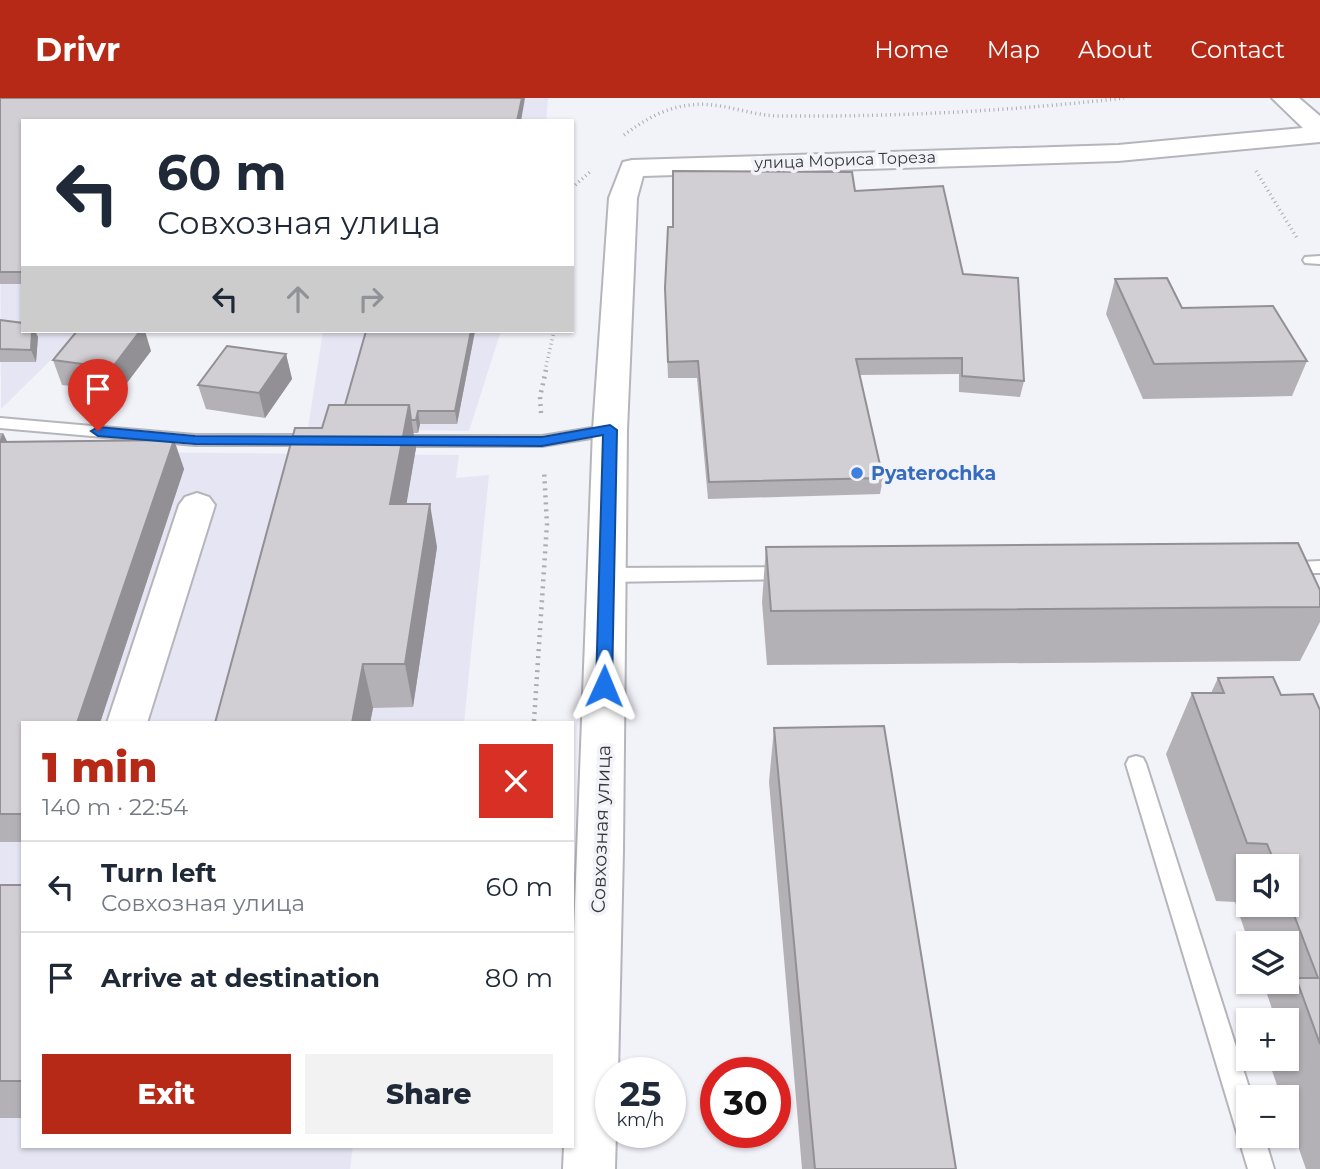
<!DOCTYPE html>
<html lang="en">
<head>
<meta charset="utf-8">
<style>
  body { margin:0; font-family:Montserrat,sans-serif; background:#f2f2f3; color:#1f2937; height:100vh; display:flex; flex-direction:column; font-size:26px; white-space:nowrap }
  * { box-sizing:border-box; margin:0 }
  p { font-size:23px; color:#747a83 }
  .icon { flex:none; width:38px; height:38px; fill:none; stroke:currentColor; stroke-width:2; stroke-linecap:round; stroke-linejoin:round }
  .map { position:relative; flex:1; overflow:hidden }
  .drawer { position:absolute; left:21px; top:623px; width:553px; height:427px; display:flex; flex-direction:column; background:#fff; border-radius:0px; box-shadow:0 2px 5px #0004 }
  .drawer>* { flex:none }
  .hud { position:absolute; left:21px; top:21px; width:553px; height:214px; border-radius:0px; box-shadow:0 2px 5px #0004; background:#fff; color:#1f2937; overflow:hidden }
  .fabs { position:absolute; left:1236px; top:756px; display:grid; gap:14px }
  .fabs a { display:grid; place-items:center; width:63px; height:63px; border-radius:0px; background:#fff; box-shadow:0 2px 5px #0004; font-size:35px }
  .speed { position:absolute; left:595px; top:959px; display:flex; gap:14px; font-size:35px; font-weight:700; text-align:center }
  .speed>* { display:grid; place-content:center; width:91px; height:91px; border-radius:50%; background:#fff; box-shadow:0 2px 5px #0004; line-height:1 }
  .speed small { font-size:18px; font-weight:400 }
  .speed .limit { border:10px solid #d22; background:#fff; color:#111 }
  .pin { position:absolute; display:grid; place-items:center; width:60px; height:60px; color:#fff; margin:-72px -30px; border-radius:50% 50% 50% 0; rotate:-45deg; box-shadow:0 0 7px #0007 }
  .pin .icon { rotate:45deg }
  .me { position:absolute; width:77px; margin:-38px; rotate:1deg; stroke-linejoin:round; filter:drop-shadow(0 0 5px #0008) }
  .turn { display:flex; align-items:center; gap:24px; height:147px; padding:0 21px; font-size:32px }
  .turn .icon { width:91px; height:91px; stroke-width:2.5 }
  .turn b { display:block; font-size:49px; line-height:60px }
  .lanes { display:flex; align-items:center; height:66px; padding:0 21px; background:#0003; justify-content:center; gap:35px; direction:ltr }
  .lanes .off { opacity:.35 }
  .round { display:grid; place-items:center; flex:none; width:74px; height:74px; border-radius:0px; background:#f2f2f3 }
  .summary { display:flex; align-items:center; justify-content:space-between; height:119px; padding:0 21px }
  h1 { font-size:42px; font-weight:800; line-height:52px; color:#b62917 }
  .button { display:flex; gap:14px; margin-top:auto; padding:14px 21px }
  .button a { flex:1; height:80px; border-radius:0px; background:#b62917; color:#fff; font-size:28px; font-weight:800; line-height:80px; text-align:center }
  .button a+a { background:#f2f2f3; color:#1f2937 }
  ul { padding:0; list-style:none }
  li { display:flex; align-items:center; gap:21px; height:91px; padding:0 21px; border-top:2px solid #e0e1e3 }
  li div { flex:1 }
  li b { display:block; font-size:26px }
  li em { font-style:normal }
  header { display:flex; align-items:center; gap:42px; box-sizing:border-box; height:98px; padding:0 35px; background:#b62917; color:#fff }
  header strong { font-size:33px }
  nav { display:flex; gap:38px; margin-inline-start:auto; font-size:24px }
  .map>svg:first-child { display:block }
  .built { fill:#e6e5f4 }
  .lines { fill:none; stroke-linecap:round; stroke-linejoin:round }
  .service-casing { stroke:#b5b5bb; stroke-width:4 }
  .minor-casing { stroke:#b5b5bb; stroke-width:4 }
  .path-far2 { stroke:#ababb0; stroke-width:3.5; stroke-dasharray:1 3.5; stroke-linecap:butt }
  .path-far1 { stroke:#ababb0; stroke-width:4.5; stroke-dasharray:2 5; stroke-linecap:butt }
  .path { stroke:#ababb0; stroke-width:5; stroke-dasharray:2 6; stroke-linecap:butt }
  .service { fill:#fff; fill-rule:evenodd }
  .minor { fill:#fff; fill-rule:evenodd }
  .wall { fill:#b4b1b6; fill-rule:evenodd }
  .shaded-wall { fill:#929094 }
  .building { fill:#d1ced4; stroke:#929094; stroke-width:2 }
  .route { fill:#1a73e8; stroke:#114b97; stroke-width:2 }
  .shop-dot { fill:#3f7fe0; stroke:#f2f2f9; stroke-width:2.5 }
  .labels { text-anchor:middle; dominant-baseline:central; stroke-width:7; stroke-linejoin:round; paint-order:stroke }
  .far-street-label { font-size:16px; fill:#38373a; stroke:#f2f2f9 }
  .shop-label { font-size:19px; font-weight:bold; fill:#366cbe; stroke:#f2f2f9; text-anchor:start }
  .street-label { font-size:19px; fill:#38373a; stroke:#f2f2f9 }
</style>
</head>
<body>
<header>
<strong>Drivr</strong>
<nav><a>Home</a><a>Map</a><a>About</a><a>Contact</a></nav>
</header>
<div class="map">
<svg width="1320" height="1071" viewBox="0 0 1320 1071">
  <rect width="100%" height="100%" fill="#f2f2f9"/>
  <path class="built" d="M0 0H548L546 23H23V233H80L1 311Z
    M323 233H501L469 333 308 330Z
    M0 343 91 354 459 357 456 380 489 377 464 625H23V1048H353L350 1071H0Z"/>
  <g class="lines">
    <defs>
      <path id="service" d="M1320 158V166L1305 165 1303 162 1305 159Z
        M0 320 195 337H316L324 342 316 347H195L0 330Z
        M610 327 616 328 618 332 616 336 542 348H388L380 343 388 338H542Z
        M1320 463V475H1276L1274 470 1276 465Z
        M791 469 798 470 800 475 798 480 791 481 606 484 599 482 597 477 599 472 606 470Z
        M1136 658 1143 660 1146 666 1252 999H1248V1038H1264L1274 1071H1248L1126 666 1129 660Z"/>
      <path id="minor" d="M1272 0H1299L1320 18V44L1118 63 643 78 637 100 627 332 623 753 618 975H611V1034H616L615 1071H563L564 1048H572V886L593 332 609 100 623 64 632 62 1118 47 1303 30Z
        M197 395 209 399 215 407 147 625H107L179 407 185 399Z"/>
    </defs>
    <use href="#service" class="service-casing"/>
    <use href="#minor" class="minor-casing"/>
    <path class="path-far2" d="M624 37C644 22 666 9 691 7 721 3 750 18 780 18 895 19 1010 13 1124 0
      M1256 73 1297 140
      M572 90 592 72
      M545 273 554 233"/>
    <path class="path-far1" d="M541 315 540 299 546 272
      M534 623 547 426 544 372"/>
    <path class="path" d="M534 625V621"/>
    <use href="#service" class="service"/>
    <use href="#minor" class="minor"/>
  </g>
  <path class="wall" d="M0 0 23 23V186H0Z
    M855 93 963 176 1024 283 1020 299 959 294V276L859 277 883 380 880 396 708 401 697 280H668L665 190 673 129Z
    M1115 181 1307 263 1292 298 1143 301 1106 216Z
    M0 222 23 233H35L38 239 36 264H0Z
    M475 233 457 326H420L418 335H413L416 350 406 406 437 449 413 609 373 610 370 625H215L322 330 345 307Z
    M151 253 120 294 62 287 53 262Z
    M286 256 292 281 265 320 206 311 198 287Z
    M0 335H3L7 343 174 342 184 371 100 625H23V744H0Z
    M766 449 1320 492V524L1300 563 767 567 762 504Z
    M1218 580 1281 597 1320 612V1071H1306L1286 1014V999H1281L1268 961H1286V922H1268L1273 914 1263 884H1286V845H1249L1235 804 1216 803 1166 656 1192 595H1211ZM1248 768H1286V807H1248Z
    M774 630 956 1071H802L769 684Z
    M0 787H23V1020H0Z"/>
  <path class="shaded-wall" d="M522 0H525L521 23H517Z
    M32 233H35L38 239 36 264 31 252Z
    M140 233H145L151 253 120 294 112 270Z
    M471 233H475L457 326 455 313Z
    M286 256 292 281 265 320 259 295Z
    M409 307 416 350 399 450 390 406Z
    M418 313 420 326 418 335 416 322Z
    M3 335 16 364 0 345V342Z
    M174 342 184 371 100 625H77Z
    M430 406 437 449 413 609 405 566Z
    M363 566 373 610 370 625H352Z"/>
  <path class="building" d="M0 0H522L517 23H23V174H0Z
    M673 73 852 74 855 93 943 88 963 176 1018 180 1024 283 962 278V260L856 261 883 380 709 384 698 263 668 264 665 190 668 129H673Z
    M1167 180 1182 210 1273 208 1307 263 1154 266 1115 181Z
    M0 222 23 225V233H32L31 252 0 251Z
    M77 233H140L112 270 53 262Z
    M366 233H471L455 313H418L416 322H411L409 307H345Z
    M227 248 286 256 259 295 198 287Z
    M329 307H409L390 406H430L405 566H363L352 625H215L295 330H322Z
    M174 342 77 625H23V716H0V344Z
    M1298 445 1320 492V509L771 513 766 449Z
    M1273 579 1281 597 1313 596 1320 612V946L1296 880H1318L1286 796V768H1276L1267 746 1247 745 1192 595H1224L1218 580Z
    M884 628 956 1071H815L774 630Z
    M0 787H23V983H0Z"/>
  <path class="route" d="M610 327 617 332 612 588 604 594 596 588 603 337 542 348 195 346 98 338 91 333 98 329 195 338 542 339Z"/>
  <circle class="shop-dot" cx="857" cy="375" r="7"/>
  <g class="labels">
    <g class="far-street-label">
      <text transform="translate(845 62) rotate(-2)">улица Мориса Тореза</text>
    </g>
    <g class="shop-label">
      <text x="871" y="375">Pyaterochka</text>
    </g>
    <g class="street-label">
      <text transform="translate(601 731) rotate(-88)">Совхозная улица</text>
    </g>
  </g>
</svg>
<div class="fabs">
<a><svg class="icon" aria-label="sound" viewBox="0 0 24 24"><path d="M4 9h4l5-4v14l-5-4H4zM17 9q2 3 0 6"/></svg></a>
<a><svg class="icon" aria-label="layers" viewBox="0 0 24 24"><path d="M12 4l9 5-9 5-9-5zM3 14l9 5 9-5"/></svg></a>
<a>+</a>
<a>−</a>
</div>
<div class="speed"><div>25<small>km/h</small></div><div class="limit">30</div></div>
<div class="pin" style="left:98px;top:333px;background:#d93025"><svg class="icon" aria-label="arrive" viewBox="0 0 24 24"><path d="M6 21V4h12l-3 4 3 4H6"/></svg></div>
<svg class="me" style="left:604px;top:588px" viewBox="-20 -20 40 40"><path d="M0-17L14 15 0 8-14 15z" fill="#1a73e8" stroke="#fff" stroke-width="4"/></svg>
<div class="hud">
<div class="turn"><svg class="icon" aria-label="left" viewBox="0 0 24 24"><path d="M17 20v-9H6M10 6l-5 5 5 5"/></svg><div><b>60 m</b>Совхозная улица</div></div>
<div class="lanes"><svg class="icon" aria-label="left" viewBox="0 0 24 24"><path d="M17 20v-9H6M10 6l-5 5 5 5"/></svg><svg class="icon off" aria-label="ahead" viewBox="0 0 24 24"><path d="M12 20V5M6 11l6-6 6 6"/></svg><svg class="icon off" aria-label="right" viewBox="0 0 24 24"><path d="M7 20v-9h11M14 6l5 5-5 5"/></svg></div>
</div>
<section class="drawer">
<div class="summary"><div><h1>1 min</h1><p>140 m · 22:54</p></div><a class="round" style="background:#d93025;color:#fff"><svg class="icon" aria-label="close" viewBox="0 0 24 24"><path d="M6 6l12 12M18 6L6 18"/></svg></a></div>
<ul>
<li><svg class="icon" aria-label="left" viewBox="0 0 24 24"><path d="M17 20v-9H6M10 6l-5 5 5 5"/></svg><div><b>Turn left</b><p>Совхозная улица</p></div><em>60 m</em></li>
<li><svg class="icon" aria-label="arrive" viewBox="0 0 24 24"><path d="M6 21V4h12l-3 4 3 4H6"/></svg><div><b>Arrive at destination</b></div><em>80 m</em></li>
</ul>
<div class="button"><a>Exit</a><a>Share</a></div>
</section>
</div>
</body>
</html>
